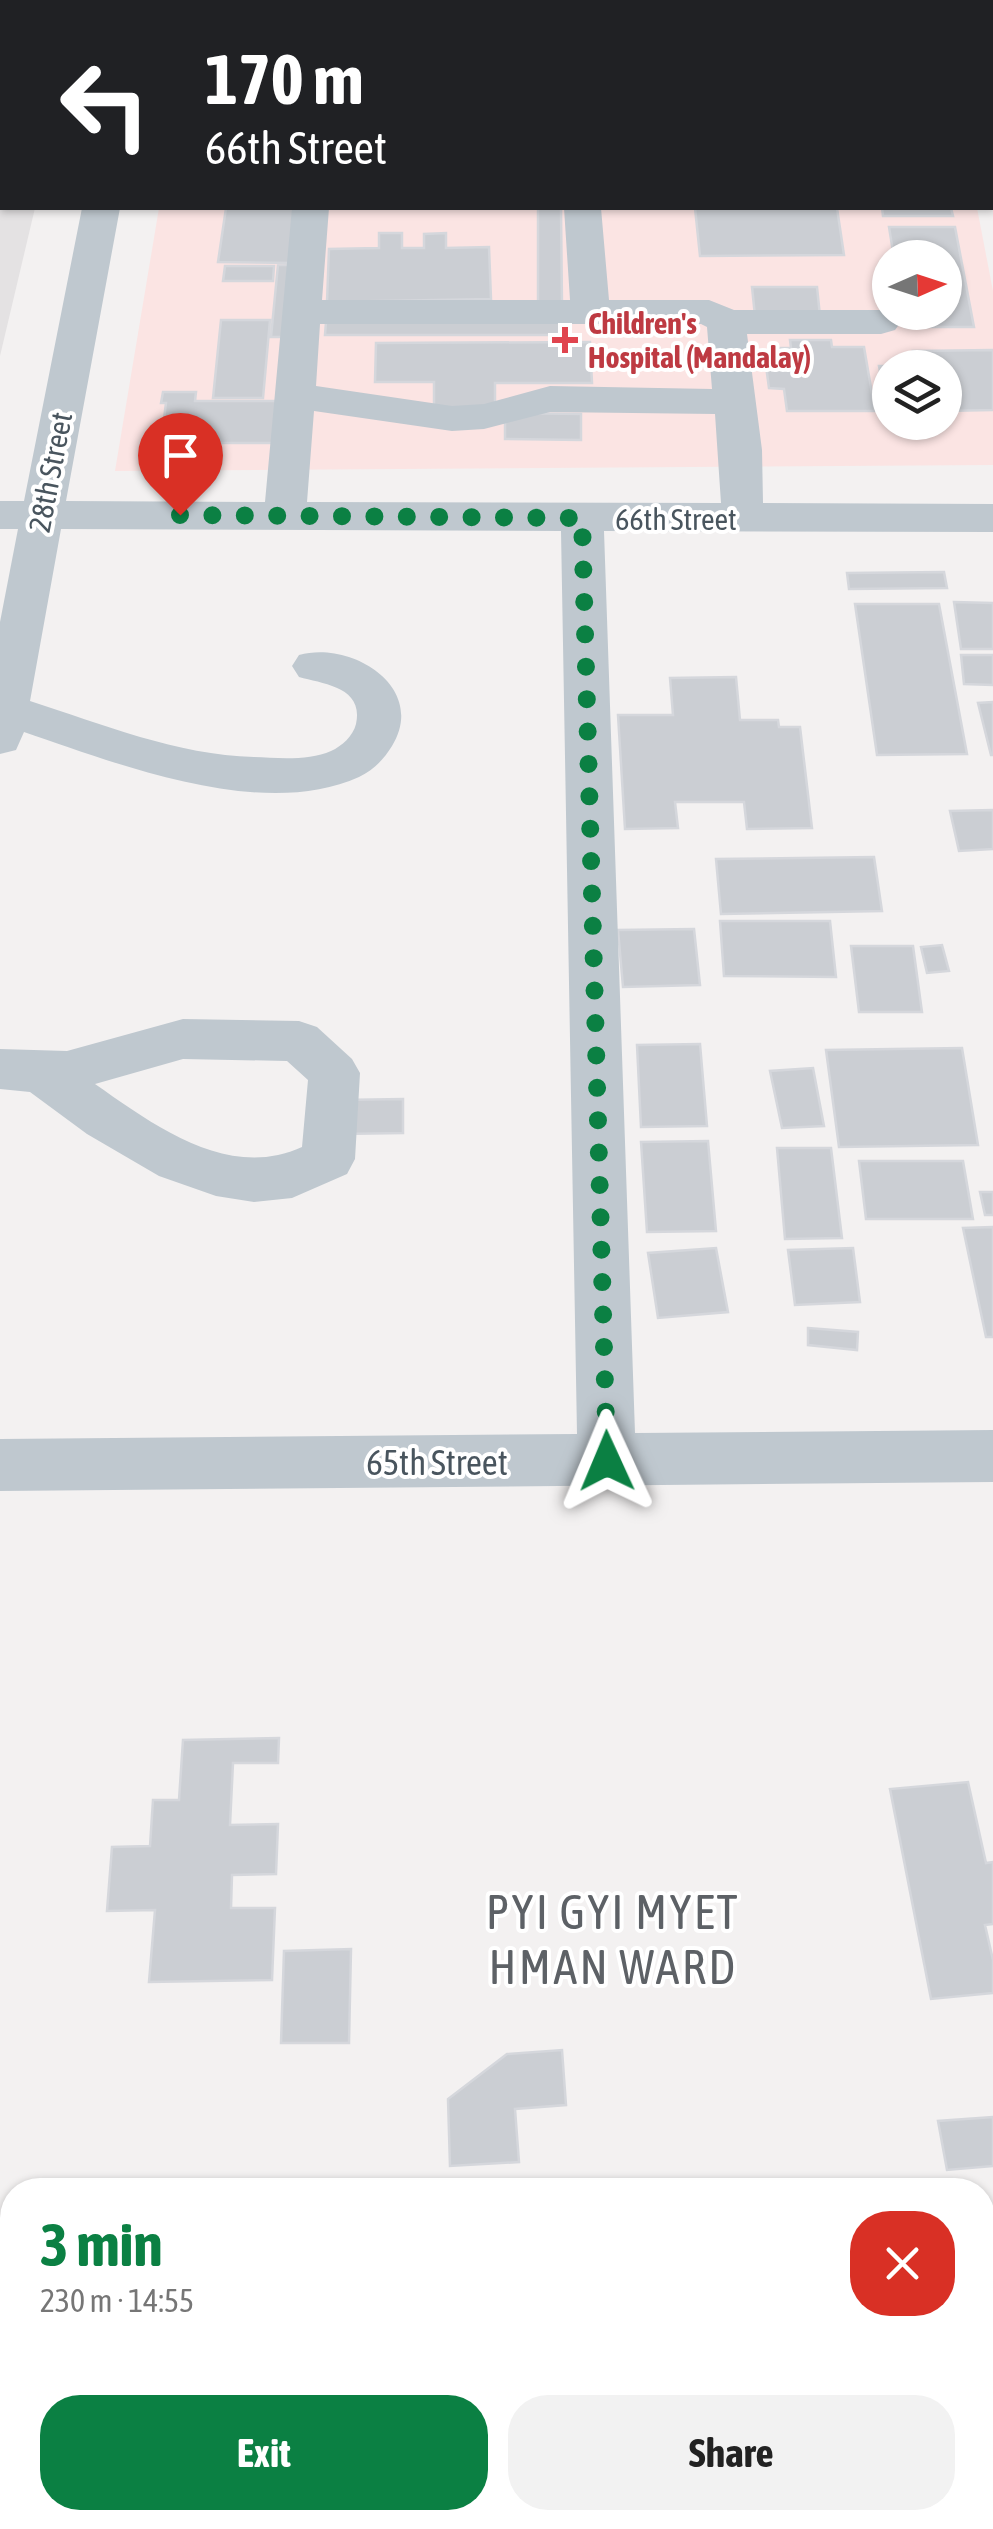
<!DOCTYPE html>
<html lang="en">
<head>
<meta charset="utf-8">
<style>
  body { margin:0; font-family:"Asap Condensed",sans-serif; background:#f2f2f2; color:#222; height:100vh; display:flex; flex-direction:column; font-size:38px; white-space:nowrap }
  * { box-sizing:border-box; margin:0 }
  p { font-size:32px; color:#767676 }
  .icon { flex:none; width:55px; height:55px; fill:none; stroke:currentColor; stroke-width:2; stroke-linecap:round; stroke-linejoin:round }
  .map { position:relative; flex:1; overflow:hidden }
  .panel { position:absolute; left:0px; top:2178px; width:995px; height:352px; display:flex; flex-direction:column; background:#fff; border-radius:40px 40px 0 0; box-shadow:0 2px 8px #0004 }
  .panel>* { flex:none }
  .top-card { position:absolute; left:0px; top:0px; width:995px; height:210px; box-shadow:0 2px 8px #0004; background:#202124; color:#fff; overflow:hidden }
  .needle { width:65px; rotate:87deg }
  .fabs { position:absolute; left:872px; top:240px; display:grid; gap:20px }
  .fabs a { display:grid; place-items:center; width:90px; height:90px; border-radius:50%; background:#fff; box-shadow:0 2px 8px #0004; font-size:50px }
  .pin { position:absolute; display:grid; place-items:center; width:85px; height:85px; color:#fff; margin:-102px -42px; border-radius:50% 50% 50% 0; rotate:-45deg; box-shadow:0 0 10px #0007 }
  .pin .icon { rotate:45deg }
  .me { position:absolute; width:110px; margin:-55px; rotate:359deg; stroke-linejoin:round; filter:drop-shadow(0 0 8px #0008) }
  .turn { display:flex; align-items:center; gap:35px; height:210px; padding:0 40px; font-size:45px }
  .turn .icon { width:130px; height:130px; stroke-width:2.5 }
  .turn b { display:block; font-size:70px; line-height:85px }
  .round { display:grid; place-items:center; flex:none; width:105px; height:105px; border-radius:40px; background:#f2f2f2 }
  .overview { display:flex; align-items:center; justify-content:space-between; height:170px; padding:0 40px }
  h1 { font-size:60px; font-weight:700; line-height:75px; color:#0b8043 }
  .primary-button { display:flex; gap:20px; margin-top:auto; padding:20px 40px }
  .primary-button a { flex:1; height:115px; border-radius:40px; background:#0b8043; color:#fff; font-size:40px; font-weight:700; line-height:115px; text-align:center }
  .primary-button a+a { background:#f2f2f2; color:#222 }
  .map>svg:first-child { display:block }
  .education { fill:#e4e2e3 }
  .medical { fill:#fbe4e3; fill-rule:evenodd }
  .building { fill:#cbced3; stroke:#d5d7dc; stroke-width:2.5 }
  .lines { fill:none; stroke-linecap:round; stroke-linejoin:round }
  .minor { fill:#bfc8cf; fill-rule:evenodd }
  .route { stroke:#0b8043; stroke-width:18; stroke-dasharray:0 32.4 }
  .health-dot { fill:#e0444e; stroke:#fff; stroke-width:4 }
  .labels { text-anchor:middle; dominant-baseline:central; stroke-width:8; stroke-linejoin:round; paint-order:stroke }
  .far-health-label { font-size:30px; font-weight:bold; fill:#be3a42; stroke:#fff; text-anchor:start }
  .far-street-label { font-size:30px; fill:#49555e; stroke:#fff }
  .street-label { font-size:35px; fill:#49555e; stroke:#fff }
  .near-quarter-label { font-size:48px; letter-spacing:2.5px; fill:#5d6166; stroke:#fff }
</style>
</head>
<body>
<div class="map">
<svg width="993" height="2529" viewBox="0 0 993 2529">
  <rect width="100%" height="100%" fill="#f3f1f1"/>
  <path class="education" d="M0 0H85L2 2V208H35L0 356Z"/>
  <path class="medical" d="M194 0H937V2H194Z
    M159 208H977L993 291V465L115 471ZM890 258H945V312H890ZM890 368H945V422H890Z"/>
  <path class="building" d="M399 0H492V2H399Z
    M226 208H298L292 263 218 262Z
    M538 208H561L562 307H538Z
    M695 208H837L844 255 700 256Z
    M882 208H951L953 216H883Z
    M889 227H955L974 327H905L903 312H945V258H894Z
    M379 233H402V248H424V234L446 233V248L489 247 491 299 327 302 329 249 379 248Z
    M278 265H299L293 337H271Z
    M225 266H274L273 281H223Z
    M752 287H817L820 316H755Z
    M221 320H270L263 398H213Z
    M567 321 568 335H325L326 322Z
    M790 340H831L832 347H864L875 411H787L784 389 769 388 766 366H781L778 348H791Z
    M590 342 592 383H495V408H434V382H375L376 343Z
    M993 350V410L945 411V368H890V383H882L879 366H917L913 351Z
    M163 392H196L195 401H283L279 443H161L166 403H161Z
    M505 413 581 414V440L505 439Z
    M944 572 947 588 849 589 847 573Z
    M954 602 993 603V649H961Z
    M855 604H939L967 754 877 755Z
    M961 655H993V685L964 684Z
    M736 677 740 720H778L779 727H800L812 828 747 829 744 802H675L678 828 625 829 618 715H673L670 678Z
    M993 702V755H991L978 703Z
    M993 810V849L959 851 950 811Z
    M874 857 882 911 721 914 716 859Z
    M720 921H830L836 977 724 976Z
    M694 929 700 985 623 987 618 930Z
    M942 945 949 971 927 973 921 947Z
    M851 946H913L922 1012H859Z
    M700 1044 707 1126 641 1127 637 1045Z
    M962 1048 978 1145 839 1147 826 1050Z
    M813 1068 824 1126 782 1128 770 1071Z
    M403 1099V1133L340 1134 341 1100Z
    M708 1141 716 1231 647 1232 641 1142Z
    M777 1148H831L842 1238 785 1239Z
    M859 1161H963L973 1219H866Z
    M980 1192H993V1215H985Z
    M993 1227V1337H986L963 1228Z
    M716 1248 728 1312 658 1318 648 1253Z
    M853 1248 860 1302 795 1305 788 1250Z
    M808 1328 858 1332 857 1350 808 1345Z
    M279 1738 278 1763H233L230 1825 278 1824 276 1874 232 1875 231 1908H275L272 1980 149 1982 155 1910 107 1911 112 1847 150 1846 153 1800H179L183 1740Z
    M968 1782 986 1863 993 1862V1924L985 1925 993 1960V1993L931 1999 890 1789Z
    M351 1949 349 2043H281L284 1951Z
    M562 2050 566 2105 515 2109 519 2162 450 2166 448 2099 507 2054Z
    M993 2117V2166L947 2170 938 2121Z
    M993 2322V2455L982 2456V2324Z
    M88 2518H170V2529H87Z
    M687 2518H807L808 2529H688Z"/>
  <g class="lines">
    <path class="minor" d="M124 0H158V2H124Z
      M650 0H684L685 2H651Z
      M992 5H993V25H992Z
      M82 208H120L66 501 265 502 292 208H329L322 300H570L564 208H601L609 300H709L734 310H881L895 314 901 322 895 330 881 334H747L762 450 763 503 993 504V532L604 531 635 1433 993 1430V1482L0 1491V1439L577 1434 561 531 61 529 30 701C102 724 177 755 254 757 277 758 309 761 331 751 342 746 353 736 356 724 364 687 324 684 299 677L292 666 299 655C351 640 428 687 392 746 384 759 374 770 359 777 262 821 118 764 24 732L16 750 0 754V622L18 529H0V501H24ZM320 324H701L707 327 712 389 550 386 484 404 452 406 316 386ZM314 411 452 431 484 429 550 412 715 414 721 503 307 502Z
      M183 1019 299 1021 317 1027 352 1059 360 1073 355 1159 347 1174 292 1198 254 1202 216 1196 159 1176 87 1134 30 1092 0 1089V1049L67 1051ZM183 1059 287 1061 308 1080 302 1147C228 1181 154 1125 95 1084Z"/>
  </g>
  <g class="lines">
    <path class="route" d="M180 515 582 518 607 1461"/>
  </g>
  <path class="health-dot" d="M560 325h10v10h10v10h-10v10h-10v-10h-10v-10h10z"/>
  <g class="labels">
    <g class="far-health-label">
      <text x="588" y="323">Children's<tspan x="588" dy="34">Hospital (Mandalay)</tspan></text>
    </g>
    <g class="far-street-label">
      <text transform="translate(50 472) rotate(-79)">28th Street</text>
      <text x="676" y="519">66th Street</text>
    </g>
    <g class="street-label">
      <text x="437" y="1462">65th Street</text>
    </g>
    <g class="near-quarter-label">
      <text x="613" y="1911">PYI GYI MYET<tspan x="613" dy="55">HMAN WARD</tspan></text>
    </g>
  </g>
</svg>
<div class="fabs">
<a><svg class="needle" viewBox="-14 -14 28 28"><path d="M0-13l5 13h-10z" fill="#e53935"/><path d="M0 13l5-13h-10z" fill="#767676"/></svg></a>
<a><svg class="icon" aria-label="layers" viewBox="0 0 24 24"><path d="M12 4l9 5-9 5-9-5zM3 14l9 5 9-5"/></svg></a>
</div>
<div class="pin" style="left:180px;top:515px;background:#d93025"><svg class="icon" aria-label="arrive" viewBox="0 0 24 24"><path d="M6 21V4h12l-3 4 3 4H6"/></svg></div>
<svg class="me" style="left:607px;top:1461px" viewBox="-20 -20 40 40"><path d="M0-17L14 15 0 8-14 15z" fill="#0b8043" stroke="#fff" stroke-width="4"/></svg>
<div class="top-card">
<div class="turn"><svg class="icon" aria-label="left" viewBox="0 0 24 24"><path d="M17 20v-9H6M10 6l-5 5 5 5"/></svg><div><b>170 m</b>66th Street</div></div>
</div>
<section class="panel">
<div class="overview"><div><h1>3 min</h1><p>230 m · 14:55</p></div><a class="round" style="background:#d93025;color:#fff"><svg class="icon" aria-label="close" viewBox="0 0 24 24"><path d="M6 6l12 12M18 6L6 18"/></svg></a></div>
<div class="primary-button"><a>Exit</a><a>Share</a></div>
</section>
</div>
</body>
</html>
